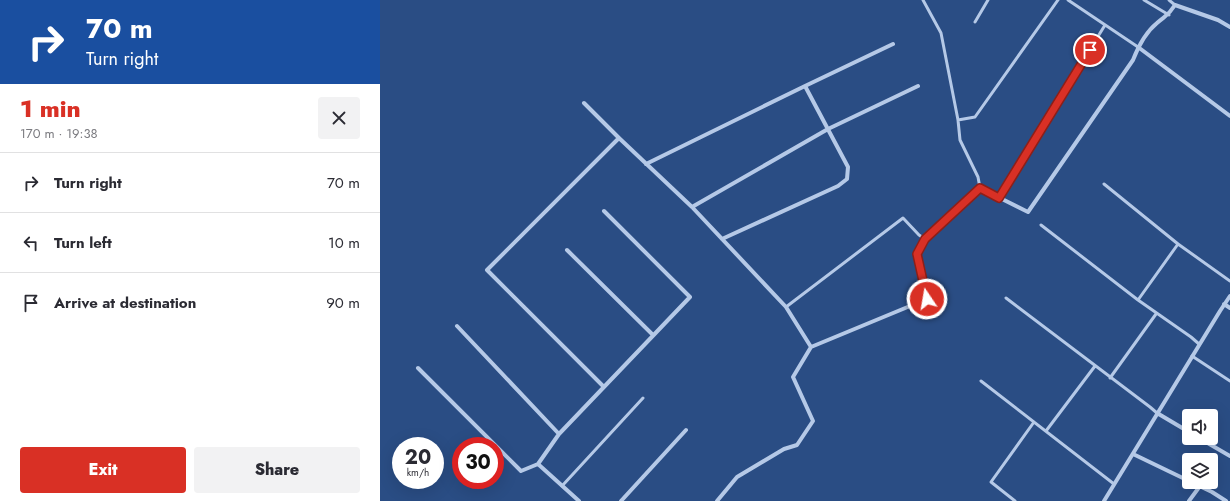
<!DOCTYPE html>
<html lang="en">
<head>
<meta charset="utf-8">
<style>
  body { margin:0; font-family:Jost,sans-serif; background:#f2f2f3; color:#2b2b33; height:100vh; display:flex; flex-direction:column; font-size:15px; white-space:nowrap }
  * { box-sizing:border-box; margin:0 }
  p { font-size:13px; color:#7c7c81 }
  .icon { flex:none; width:22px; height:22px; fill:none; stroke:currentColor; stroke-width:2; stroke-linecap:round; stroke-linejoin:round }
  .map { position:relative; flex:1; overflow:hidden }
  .drawer { display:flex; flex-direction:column; background:#fff; width:380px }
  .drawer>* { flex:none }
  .hud { background:#1a4fa0; color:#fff; overflow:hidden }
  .controls { position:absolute; left:802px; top:409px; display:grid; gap:8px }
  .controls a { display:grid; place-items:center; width:36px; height:36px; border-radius:4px; background:#fff; box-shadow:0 4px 16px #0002; font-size:20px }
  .speed { position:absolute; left:12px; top:437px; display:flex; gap:8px; font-size:20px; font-weight:700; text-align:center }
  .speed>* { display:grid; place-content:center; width:52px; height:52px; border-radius:50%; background:#fff; box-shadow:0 4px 16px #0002; line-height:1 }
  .speed small { font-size:10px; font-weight:400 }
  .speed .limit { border:6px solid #d22; background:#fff; color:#111 }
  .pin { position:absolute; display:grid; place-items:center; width:34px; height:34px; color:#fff; margin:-17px; border:2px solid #fff; border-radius:50%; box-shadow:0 1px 4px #0007 }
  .me { position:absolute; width:44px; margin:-22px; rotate:348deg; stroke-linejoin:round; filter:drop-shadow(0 0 3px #0008) }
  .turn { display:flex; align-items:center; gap:14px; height:84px; padding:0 20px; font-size:18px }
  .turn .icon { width:52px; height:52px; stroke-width:2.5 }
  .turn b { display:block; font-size:28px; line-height:34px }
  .round { display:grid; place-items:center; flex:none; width:42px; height:42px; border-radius:4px; background:#f2f2f3 }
  .summary { display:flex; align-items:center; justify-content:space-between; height:68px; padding:0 20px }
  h1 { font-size:24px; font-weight:800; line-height:30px; color:#d93025 }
  .cta { display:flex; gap:8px; margin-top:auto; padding:8px 20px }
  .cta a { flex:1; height:46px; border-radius:4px; background:#d93025; color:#fff; font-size:16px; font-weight:800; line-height:46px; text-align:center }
  .cta a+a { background:#f2f2f3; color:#2b2b33 }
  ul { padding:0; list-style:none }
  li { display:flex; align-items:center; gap:12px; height:60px; padding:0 20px; border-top:1px solid #e1e1e2 }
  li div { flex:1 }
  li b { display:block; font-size:15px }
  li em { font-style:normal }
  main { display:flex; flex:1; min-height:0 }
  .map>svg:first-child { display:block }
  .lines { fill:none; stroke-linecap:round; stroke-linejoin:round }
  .lane { stroke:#b5c9e7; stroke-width:3 }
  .street { stroke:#b5c9e7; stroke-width:4 }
  .route-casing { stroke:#8d1f18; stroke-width:10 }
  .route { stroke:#d93025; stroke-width:7 }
</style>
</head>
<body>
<main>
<section class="drawer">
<div class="hud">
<div class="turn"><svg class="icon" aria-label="right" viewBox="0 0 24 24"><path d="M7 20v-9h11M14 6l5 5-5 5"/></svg><div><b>70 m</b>Turn right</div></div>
</div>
<div class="summary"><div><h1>1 min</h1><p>170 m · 19:38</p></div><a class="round"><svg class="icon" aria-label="close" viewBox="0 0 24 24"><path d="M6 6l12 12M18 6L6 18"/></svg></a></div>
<ul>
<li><svg class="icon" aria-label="right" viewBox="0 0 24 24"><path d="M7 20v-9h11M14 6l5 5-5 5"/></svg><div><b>Turn right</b></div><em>70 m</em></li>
<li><svg class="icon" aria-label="left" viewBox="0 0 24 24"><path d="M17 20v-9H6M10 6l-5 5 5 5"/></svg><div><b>Turn left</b></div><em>10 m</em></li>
<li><svg class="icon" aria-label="arrive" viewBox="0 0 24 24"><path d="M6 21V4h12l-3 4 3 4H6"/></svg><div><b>Arrive at destination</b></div><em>90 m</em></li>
</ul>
<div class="cta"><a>Exit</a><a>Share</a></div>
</section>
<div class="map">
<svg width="850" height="501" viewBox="0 0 850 501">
  <rect width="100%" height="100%" fill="#2a4d84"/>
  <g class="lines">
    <path class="lane" d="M543 0 561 33 578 120
      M688 0 758 47
      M764 0 789 15
      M789 0 795 5
      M595 22 608 0
      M724 184 798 244 758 300
      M600 188 598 177 580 140 578 120 595 117 678 0
      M619 198 725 25
      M661 225 758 300 811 337 819 344
      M798 244 850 281
      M626 298 770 407 777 413
      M406 307 523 218 539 235 545 239
      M812 356 850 381
      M730 378 776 314
      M601 381 734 484
      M666 431 715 366
      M182 486 263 398
      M635 501 611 482 654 422"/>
    <path class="street" d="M758 47 850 116
      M425 86 513 44
      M204 103 239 138 312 207 406 307 431 347
      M266 164 425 86 468 167 467 179 458 186 342 239
      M312 207 448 129 538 86
      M187 250 273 335
      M844 304 850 308
      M77 326 179 434
      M38 368 141 471 158 464
      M224 387 107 270 239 138
      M777 413 809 432
      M819 438 850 456
      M753 454 809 481
      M811 482 832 492 846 501
      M199 501 158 464 179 434 310 297 224 211
      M241 501 306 430
      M337 501 357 477 404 449 417 445 433 421 413 377 431 347 547 299 537 254 545 239 600 188 648 212 753 60C758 47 766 32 777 23 786 15 788 16 795 5L838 20 850 27
      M724 501 840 311 850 296
      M809 501 820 486"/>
  </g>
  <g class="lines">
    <defs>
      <path id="route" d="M547 299 537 254 545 239 600 188 619 198 710 50"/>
    </defs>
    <use href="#route" class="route-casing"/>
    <use href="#route" class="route"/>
  </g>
</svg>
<div class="controls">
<a><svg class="icon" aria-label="sound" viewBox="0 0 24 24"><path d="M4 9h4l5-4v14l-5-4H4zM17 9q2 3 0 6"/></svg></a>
<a><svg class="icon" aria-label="layers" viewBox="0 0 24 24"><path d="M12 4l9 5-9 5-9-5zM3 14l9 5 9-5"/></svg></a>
</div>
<div class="speed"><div>20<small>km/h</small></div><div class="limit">30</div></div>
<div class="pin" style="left:710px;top:50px;background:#d93025"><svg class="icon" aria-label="arrive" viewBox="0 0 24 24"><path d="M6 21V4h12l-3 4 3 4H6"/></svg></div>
<svg class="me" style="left:547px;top:299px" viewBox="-20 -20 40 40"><circle r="17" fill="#d93025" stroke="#fff" stroke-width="3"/><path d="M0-11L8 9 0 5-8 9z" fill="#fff"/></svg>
</div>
</main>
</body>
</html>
